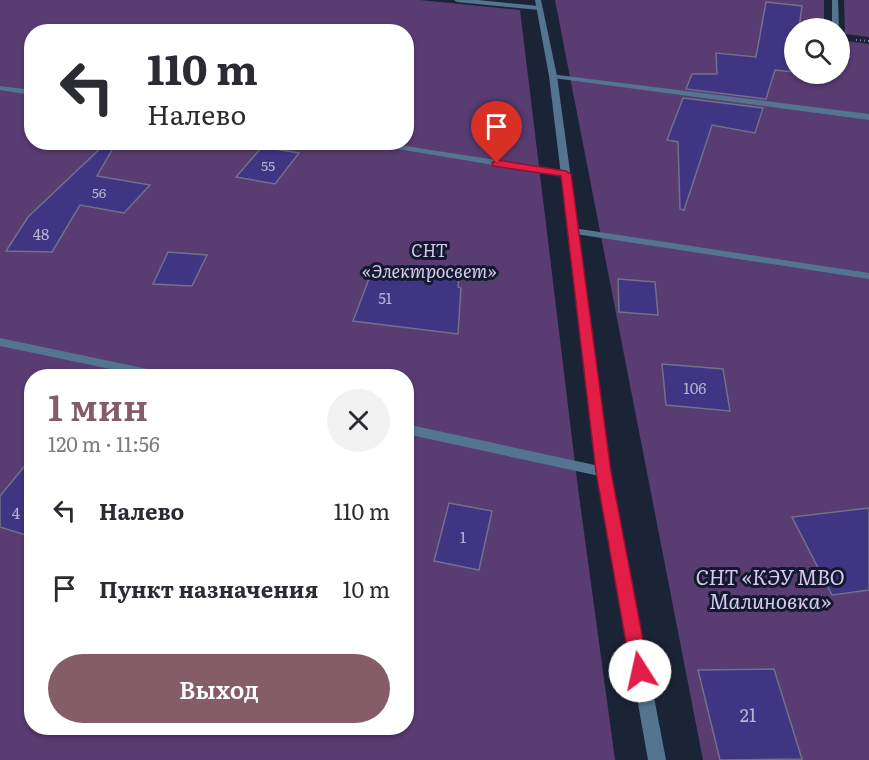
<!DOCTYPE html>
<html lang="ru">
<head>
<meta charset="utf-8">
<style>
  body { margin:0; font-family:Literata,serif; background:#f2f2f3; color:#2b2b33; height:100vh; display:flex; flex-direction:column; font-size:22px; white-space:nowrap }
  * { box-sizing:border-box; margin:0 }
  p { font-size:20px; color:#7c7c81 }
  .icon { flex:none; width:33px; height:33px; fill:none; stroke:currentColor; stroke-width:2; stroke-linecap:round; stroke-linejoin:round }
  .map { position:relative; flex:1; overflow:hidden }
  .side { position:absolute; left:24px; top:369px; width:390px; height:366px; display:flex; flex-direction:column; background:#fff; border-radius:24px; box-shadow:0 2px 4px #0004 }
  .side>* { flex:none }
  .banner { position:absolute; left:24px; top:24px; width:390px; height:126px; border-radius:24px; box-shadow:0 2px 4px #0004; background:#fff; color:#2b2b33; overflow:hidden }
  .fabs { position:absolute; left:784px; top:18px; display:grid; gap:12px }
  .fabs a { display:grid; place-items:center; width:66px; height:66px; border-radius:50%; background:#fff; box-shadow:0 2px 4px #0004; font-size:30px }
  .pin { position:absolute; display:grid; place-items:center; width:51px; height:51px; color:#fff; margin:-62px -26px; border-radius:50% 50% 50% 0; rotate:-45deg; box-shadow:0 0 6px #0007 }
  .pin .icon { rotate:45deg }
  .me { position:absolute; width:66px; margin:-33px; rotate:350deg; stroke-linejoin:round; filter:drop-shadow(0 0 4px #0008) }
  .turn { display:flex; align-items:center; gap:21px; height:126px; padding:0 24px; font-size:27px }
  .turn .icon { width:78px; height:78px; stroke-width:2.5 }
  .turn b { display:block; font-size:42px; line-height:51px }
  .round { display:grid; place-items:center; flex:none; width:63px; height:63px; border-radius:32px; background:#f2f2f3 }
  .head { display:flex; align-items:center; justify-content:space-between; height:102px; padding:0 24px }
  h1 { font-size:36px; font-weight:600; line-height:45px; color:#855d67 }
  .cta { display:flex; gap:12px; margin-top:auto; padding:12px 24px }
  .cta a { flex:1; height:69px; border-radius:36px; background:#855d67; color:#fff; font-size:24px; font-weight:600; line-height:69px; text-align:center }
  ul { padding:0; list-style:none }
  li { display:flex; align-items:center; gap:18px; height:78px; padding:0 24px }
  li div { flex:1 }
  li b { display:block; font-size:22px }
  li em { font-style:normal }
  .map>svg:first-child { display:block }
  .green { fill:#583c72; fill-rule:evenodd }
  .building { fill:#3f3583; stroke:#71718a; stroke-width:1.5 }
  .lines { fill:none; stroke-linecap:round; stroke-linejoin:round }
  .path { stroke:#7e8696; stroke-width:2; stroke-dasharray:1 3; stroke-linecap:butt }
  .service { fill:#53758f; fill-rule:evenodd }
  .minor { fill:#53758f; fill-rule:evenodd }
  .tertiary { fill:#53758f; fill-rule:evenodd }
  .route { fill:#e11d48; stroke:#92132f; stroke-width:1.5 }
  .labels { text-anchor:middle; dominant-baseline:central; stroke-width:6; stroke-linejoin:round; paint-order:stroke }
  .far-number-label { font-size:14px; fill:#b2b5d2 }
  .number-label { font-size:15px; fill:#b2b5d2 }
  .park-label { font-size:18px; font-style:italic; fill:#dbc7f2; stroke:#121b2d }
  .near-number-label { font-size:18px; fill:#b2b5d2 }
  .near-park-label { font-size:21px; font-style:italic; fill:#dbc7f2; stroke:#121b2d }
</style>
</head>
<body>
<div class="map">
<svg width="869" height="760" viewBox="0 0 869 760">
  <rect width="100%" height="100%" fill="#1b2437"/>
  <path class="green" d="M0 0H420L520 10 578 488 615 760H0ZM32 32H406V142H32ZM32 376H406V728H32Z
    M555 0H824V28H795V74H840V40L869 44V760H703Z
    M844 0H869V37L845 34Z"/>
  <path class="building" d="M766 2 802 6 799 28H795L794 72 775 70 766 99 686 89 692 74H717L716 53 756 57Z
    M683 98 763 108 755 133 712 125 684 210 680 209 678 142 667 140Z
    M105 144 112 150 97 176 150 185 124 213 80 205 52 252 6 251 28 217Z
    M262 147 299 153 275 184 236 177Z
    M168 252 207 255 192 286 153 284Z
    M373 268 459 278 458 287 461 288 458 334 353 321Z
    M618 279 655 282 658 315 619 312Z
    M662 364 723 369 730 411 666 405Z
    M32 457V537L0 527V496Z
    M449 503 492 511 479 570 434 561Z
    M869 508V590L832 595 792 517Z
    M774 669 802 759 720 760 698 670Z"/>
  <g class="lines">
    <path class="path" d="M856 40 869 41"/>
    <path class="service" d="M454 0H478L539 6 542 8 539 10 457 2Z
      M550 74 869 114V120L553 78 549 76Z
      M0 86 32 90V95L0 90Z
      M356 142H380L566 171 571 174 566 177Z
      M573 228 869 273V279L569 233 568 231Z
      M0 338 162 372 168 376H144L0 346Z
      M406 424 604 467 609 468 611 472 609 476 604 477 406 434Z"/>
    <path class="minor" d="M832 0H838L839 28H832Z"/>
    <path class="tertiary" d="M535 0H541L557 76 611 472 666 760H648L597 472 549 76Z"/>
  </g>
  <path class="route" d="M497 160 566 171 571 174 611 472 649 671 647 677 640 680 634 677 631 671 596 472 561 176 493 166 492 163Z"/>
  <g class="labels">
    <g class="far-number-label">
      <text x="268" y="165">55</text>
      <text x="99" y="192">56</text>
    </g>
    <g class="number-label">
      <text x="41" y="233">48</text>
      <text x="385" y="297">51</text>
      <text x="695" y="387">106</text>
      <text x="16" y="512">4</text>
      <text x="463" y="536">1</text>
    </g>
    <g class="park-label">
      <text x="429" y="249">СНТ<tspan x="429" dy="21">«Электросвет»</tspan></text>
    </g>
    <g class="near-number-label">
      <text x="748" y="714">21</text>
    </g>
    <g class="near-park-label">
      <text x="770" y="575">СНТ «КЭУ МВО<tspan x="770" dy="24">Малиновка»</tspan></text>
    </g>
  </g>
</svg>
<div class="fabs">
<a><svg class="icon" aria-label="search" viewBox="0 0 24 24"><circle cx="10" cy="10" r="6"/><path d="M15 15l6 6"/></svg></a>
</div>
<div class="pin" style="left:497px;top:163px;background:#d93025"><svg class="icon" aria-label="arrive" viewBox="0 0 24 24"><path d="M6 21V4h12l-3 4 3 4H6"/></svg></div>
<svg class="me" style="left:640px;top:671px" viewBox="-20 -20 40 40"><circle r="19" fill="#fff"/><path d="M0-13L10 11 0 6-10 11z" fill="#e11d48"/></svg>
<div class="banner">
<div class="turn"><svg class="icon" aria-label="left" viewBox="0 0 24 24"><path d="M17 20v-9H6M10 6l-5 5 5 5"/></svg><div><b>110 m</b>Налево</div></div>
</div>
<section class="side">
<div class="head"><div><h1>1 мин</h1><p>120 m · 11:56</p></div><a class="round"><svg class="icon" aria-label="close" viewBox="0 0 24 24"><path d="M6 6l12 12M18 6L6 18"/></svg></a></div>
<ul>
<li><svg class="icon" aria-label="left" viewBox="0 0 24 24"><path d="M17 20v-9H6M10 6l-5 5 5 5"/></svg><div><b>Налево</b></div><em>110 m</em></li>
<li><svg class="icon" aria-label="arrive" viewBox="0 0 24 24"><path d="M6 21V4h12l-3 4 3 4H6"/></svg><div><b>Пункт назначения</b></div><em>10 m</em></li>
</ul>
<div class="cta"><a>Выход</a></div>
</section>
</div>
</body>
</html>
